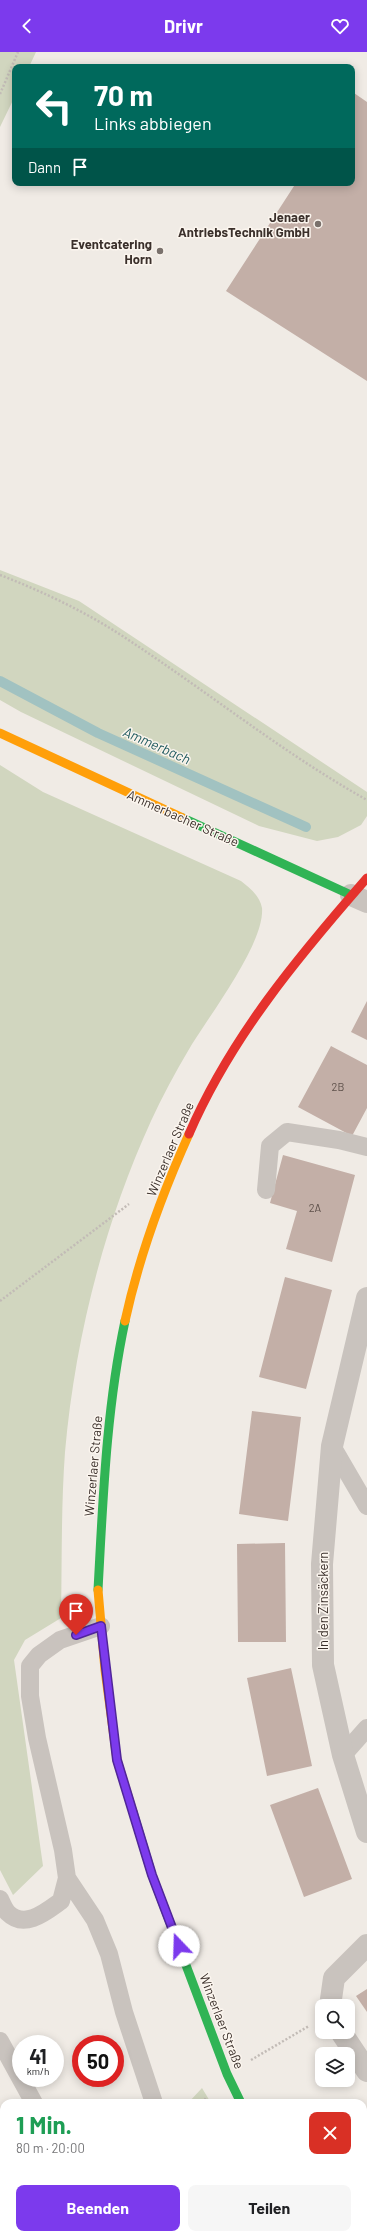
<!DOCTYPE html>
<html lang="de">
<head>
<meta charset="utf-8">
<style>
  body { margin:0; font-family:Barlow,sans-serif; background:#f6f6f6; color:#202124; height:100vh; display:flex; flex-direction:column; font-size:15px; white-space:nowrap }
  * { box-sizing:border-box; margin:0 }
  p { font-size:13px; color:#757577 }
  .icon { flex:none; width:22px; height:22px; fill:none; stroke:currentColor; stroke-width:2; stroke-linecap:round; stroke-linejoin:round }
  .map { position:relative; flex:1; overflow:hidden }
  .panel { position:absolute; left:0px; top:2047px; width:367px; height:140px; display:flex; flex-direction:column; background:#fff; border-radius:12px 12px 0 0; box-shadow:0 2px 10px #0003 }
  .panel>* { flex:none }
  .hud { position:absolute; left:12px; top:12px; width:343px; height:122px; border-radius:8px; box-shadow:0 2px 10px #0003; background:#00695c; color:#fff; overflow:hidden }
  .buttons { position:absolute; left:315px; top:1947px; display:grid; gap:8px }
  .buttons a { display:grid; place-items:center; width:40px; height:40px; border-radius:8px; background:#fff; box-shadow:0 2px 10px #0003; font-size:20px }
  .speed { position:absolute; left:12px; top:1983px; display:flex; gap:8px; font-size:20px; font-weight:700; text-align:center }
  .speed>* { display:grid; place-content:center; width:52px; height:52px; border-radius:50%; background:#fff; box-shadow:0 2px 10px #0003; line-height:1 }
  .speed small { font-size:10px; font-weight:400 }
  .speed .limit { border:6px solid #d22; background:#fff; color:#111 }
  .pin { position:absolute; display:grid; place-items:center; width:34px; height:34px; color:#fff; margin:-41px -17px; border-radius:50% 50% 50% 0; rotate:-45deg; box-shadow:0 0 4px #0007 }
  .pin .icon { rotate:45deg }
  .me { position:absolute; width:44px; margin:-22px; rotate:339deg; stroke-linejoin:round; filter:drop-shadow(0 0 3px #0008) }
  .turn { display:flex; align-items:center; gap:14px; height:84px; padding:0 16px; font-size:18px }
  .turn .icon { width:52px; height:52px; stroke-width:2.5 }
  .turn b { display:block; font-size:28px; line-height:34px }
  .then { display:flex; align-items:center; height:38px; padding:0 16px; background:#0003; gap:8px; font-size:15px }
  .round { display:grid; place-items:center; flex:none; width:42px; height:42px; border-radius:8px; background:#f6f6f6 }
  .head { display:flex; align-items:center; justify-content:space-between; height:68px; padding:0 16px }
  h1 { font-size:24px; font-weight:700; line-height:30px; color:#1e9e55 }
  .cta { display:flex; gap:8px; margin-top:auto; padding:8px 16px }
  .cta a { flex:1; height:46px; border-radius:8px; background:#7c3aed; color:#fff; font-size:16px; font-weight:700; line-height:46px; text-align:center }
  .cta a+a { background:#f6f6f6; color:#202124 }
  header { display:flex; justify-content:space-between; align-items:center; height:52px; padding:0 16px; background:#7c3aed; color:#fff; font-size:18px; font-weight:700 }
  .map>svg:first-child { display:block }
  .green { fill:#d1d6bf }
  .lines { fill:none; stroke-linecap:round; stroke-linejoin:round }
  .stream { stroke:#a1c2c1; stroke-width:10 }
  .building { fill:#c3afa7 }
  .path { stroke:#c2bbb6; stroke-width:2.5; stroke-dasharray:2 2; stroke-linecap:butt }
  .lane { stroke:#c9c3be; stroke-width:18 }
  .street { stroke:#c9c3be; stroke-width:22 }
  .fast { stroke:#30b455; stroke-width:9 }
  .slow { stroke:#ff9f0a; stroke-width:9 }
  .jam { stroke:#e5322d; stroke-width:9 }
  .route-casing { stroke:#51269a; stroke-width:10 }
  .route { stroke:#7c3aed; stroke-width:7 }
  .poi-dot { fill:#7a716c; stroke:#fbf5ee; stroke-width:1.5 }
  .labels { text-anchor:middle; dominant-baseline:central; stroke-width:3; stroke-linejoin:round; paint-order:stroke }
  .number-label { font-size:11px; fill:#5d504a }
  .poi-label { font-size:13px; font-weight:bold; fill:#3b302b; stroke:#fbf5ee; text-anchor:end }
  .street-label { font-size:13px; fill:#3b302b; stroke:#fbf5ee }
  .water-label { font-size:14px; font-style:italic; fill:#1f5a5e; stroke:#fbf5ee }
</style>
</head>
<body>
<header><svg class="icon" aria-label="back" viewBox="0 0 24 24"><path d="M15 5l-7 7 7 7"/></svg>Drivr<svg class="icon" aria-label="heart" viewBox="0 0 24 24"><path d="M12 20l-8-8c-3-5 5-10 8-4 3-6 11-1 8 4z"/></svg></header>
<div class="map">
<svg width="367" height="2187" viewBox="0 0 367 2187">
  <rect width="100%" height="100%" fill="#f0ebe5"/>
  <path class="green" d="M0 0H36L29 15H15V44L0 75Z
    M0 518 79 549 367 740V764L361 773 338 785 317 789 259 774 21 660 0 648Z
    M0 713 43 740 241 829C250 836 260 844 262 856 265 892 207 966 188 999 175 1021 162 1045 151 1069 104 1172 75 1287 65 1400 61 1455 62 1511 61 1566L25 1588 14 1608 43 1814 13 1843 0 1818Z
    M202 2036 211 2051H188Z
    M0 2062 4 2069V2183H275L277 2187H0Z"/>
  <g class="lines">
    <path class="stream" d="M0 629 98 681 306 775"/>
  </g>
  <path class="building" d="M354 41 367 50V329L226 239 296 131H352V44Z
    M367 949V988L351 980Z
    M331 994 367 1013V1056L352 1084 298 1055Z
    M283 1103 355 1123 332 1210 286 1197 297 1159 270 1151Z
    M285 1225 332 1238 306 1337 259 1325Z
    M252 1359 301 1365 288 1469 239 1462Z
    M285 1491 286 1590H238L237 1492Z
    M291 1616 312 1714 267 1724 247 1626Z
    M318 1736 352 1827 304 1845 270 1753Z
    M367 1937V1960L356 1944Z"/>
  <g class="lines">
    <path class="path" d="M0 42 18 0
      M0 523C44 540 88 561 127 587 208 640 283 701 367 748
      M0 1249 129 1152
      M251 2008 309 1974
      M202 2051 207 2045
      M79 2187 83 2183"/>
    <path class="lane" d="M266 1138 270 1094 287 1080 339 1088 367 1095
      M332 1394 367 1454
      M343 1703 367 1676
      M67 1826 95 1868 109 1902 124 1960 154 2051
      M0 1847C2 1851 4 1857 8 1861 25 1878 47 1859 61 1849L67 1826 63 1798 37 1686 30 1644V1614L39 1603 60 1588 101 1574
      M0 1989 34 2051"/>
    <path class="street" d="M351 843 367 850
      M367 1246 332 1394 322 1512 323 1613 343 1703 367 1780
      M330 1954 334 1926 367 1893
      M341 1980 367 2019"/>
    <path class="fast" d="M183 766 351 843
      M98 1538C103 1448 106 1358 125 1269
      M133 1760 152 1823 227 2022 241 2051"/>
    <path class="slow" d="M0 681 183 766
      M125 1269C139 1205 162 1142 189 1082
      M98 1538 105 1618 117 1708 133 1760
      M300 2183 302 2187"/>
    <path class="jam" d="M189 1082C231 985 298 905 367 826"/>
  </g>
  <g class="lines">
    <defs>
      <path id="route" d="M76 1583 101 1574 117 1708 152 1823 179 1894"/>
    </defs>
    <use href="#route" class="route-casing"/>
    <use href="#route" class="route"/>
  </g>
  <g class="poi-dot">
    <circle cx="318" cy="172" r="4"/>
    <circle cx="160" cy="199" r="4"/>
  </g>
  <g class="labels">
    <g class="number-label">
      <text x="338" y="1034">2B</text>
      <text x="315" y="1155">2A</text>
    </g>
    <g class="poi-label">
      <text x="310" y="165">Jenaer<tspan x="310" dy="15">AntriebsTechnik GmbH</tspan></text>
      <text x="152" y="192">Eventcatering<tspan x="152" dy="15">Horn</tspan></text>
    </g>
    <g class="street-label">
      <text transform="translate(183 766) rotate(24)">Ammerbacher Straße</text>
      <text transform="translate(170 1097) rotate(-67)">Winzerlaer Straße</text>
      <text transform="translate(93 1414) rotate(-85)">Winzerlaer Straße</text>
      <text transform="translate(323 1549) rotate(-90)">In den Zinsäckern</text>
      <text transform="translate(222 1969) rotate(69)">Winzerlaer Straße</text>
    </g>
    <g class="water-label">
      <text transform="translate(157 693) rotate(24)">Ammerbach</text>
    </g>
  </g>
</svg>
<div class="buttons">
<a><svg class="icon" aria-label="search" viewBox="0 0 24 24"><circle cx="10" cy="10" r="6"/><path d="M15 15l6 6"/></svg></a>
<a><svg class="icon" aria-label="layers" viewBox="0 0 24 24"><path d="M12 4l9 5-9 5-9-5zM3 14l9 5 9-5"/></svg></a>
</div>
<div class="speed"><div>41<small>km/h</small></div><div class="limit">50</div></div>
<div class="pin" style="left:76px;top:1583px;background:#d93025"><svg class="icon" aria-label="arrive" viewBox="0 0 24 24"><path d="M6 21V4h12l-3 4 3 4H6"/></svg></div>
<svg class="me" style="left:179px;top:1894px" viewBox="-20 -20 40 40"><circle r="19" fill="#fff"/><path d="M0-13L10 11 0 6-10 11z" fill="#7c3aed"/></svg>
<div class="hud">
<div class="turn"><svg class="icon" aria-label="left" viewBox="0 0 24 24"><path d="M17 20v-9H6M10 6l-5 5 5 5"/></svg><div><b>70 m</b>Links abbiegen</div></div>
<div class="then">Dann<svg class="icon" aria-label="arrive" viewBox="0 0 24 24"><path d="M6 21V4h12l-3 4 3 4H6"/></svg></div>
</div>
<section class="panel">
<div class="head"><div><h1>1 Min.</h1><p>80 m · 20:00</p></div><a class="round" style="background:#d93025;color:#fff"><svg class="icon" aria-label="close" viewBox="0 0 24 24"><path d="M6 6l12 12M18 6L6 18"/></svg></a></div>
<div class="cta"><a>Beenden</a><a>Teilen</a></div>
</section>
</div>
</body>
</html>
